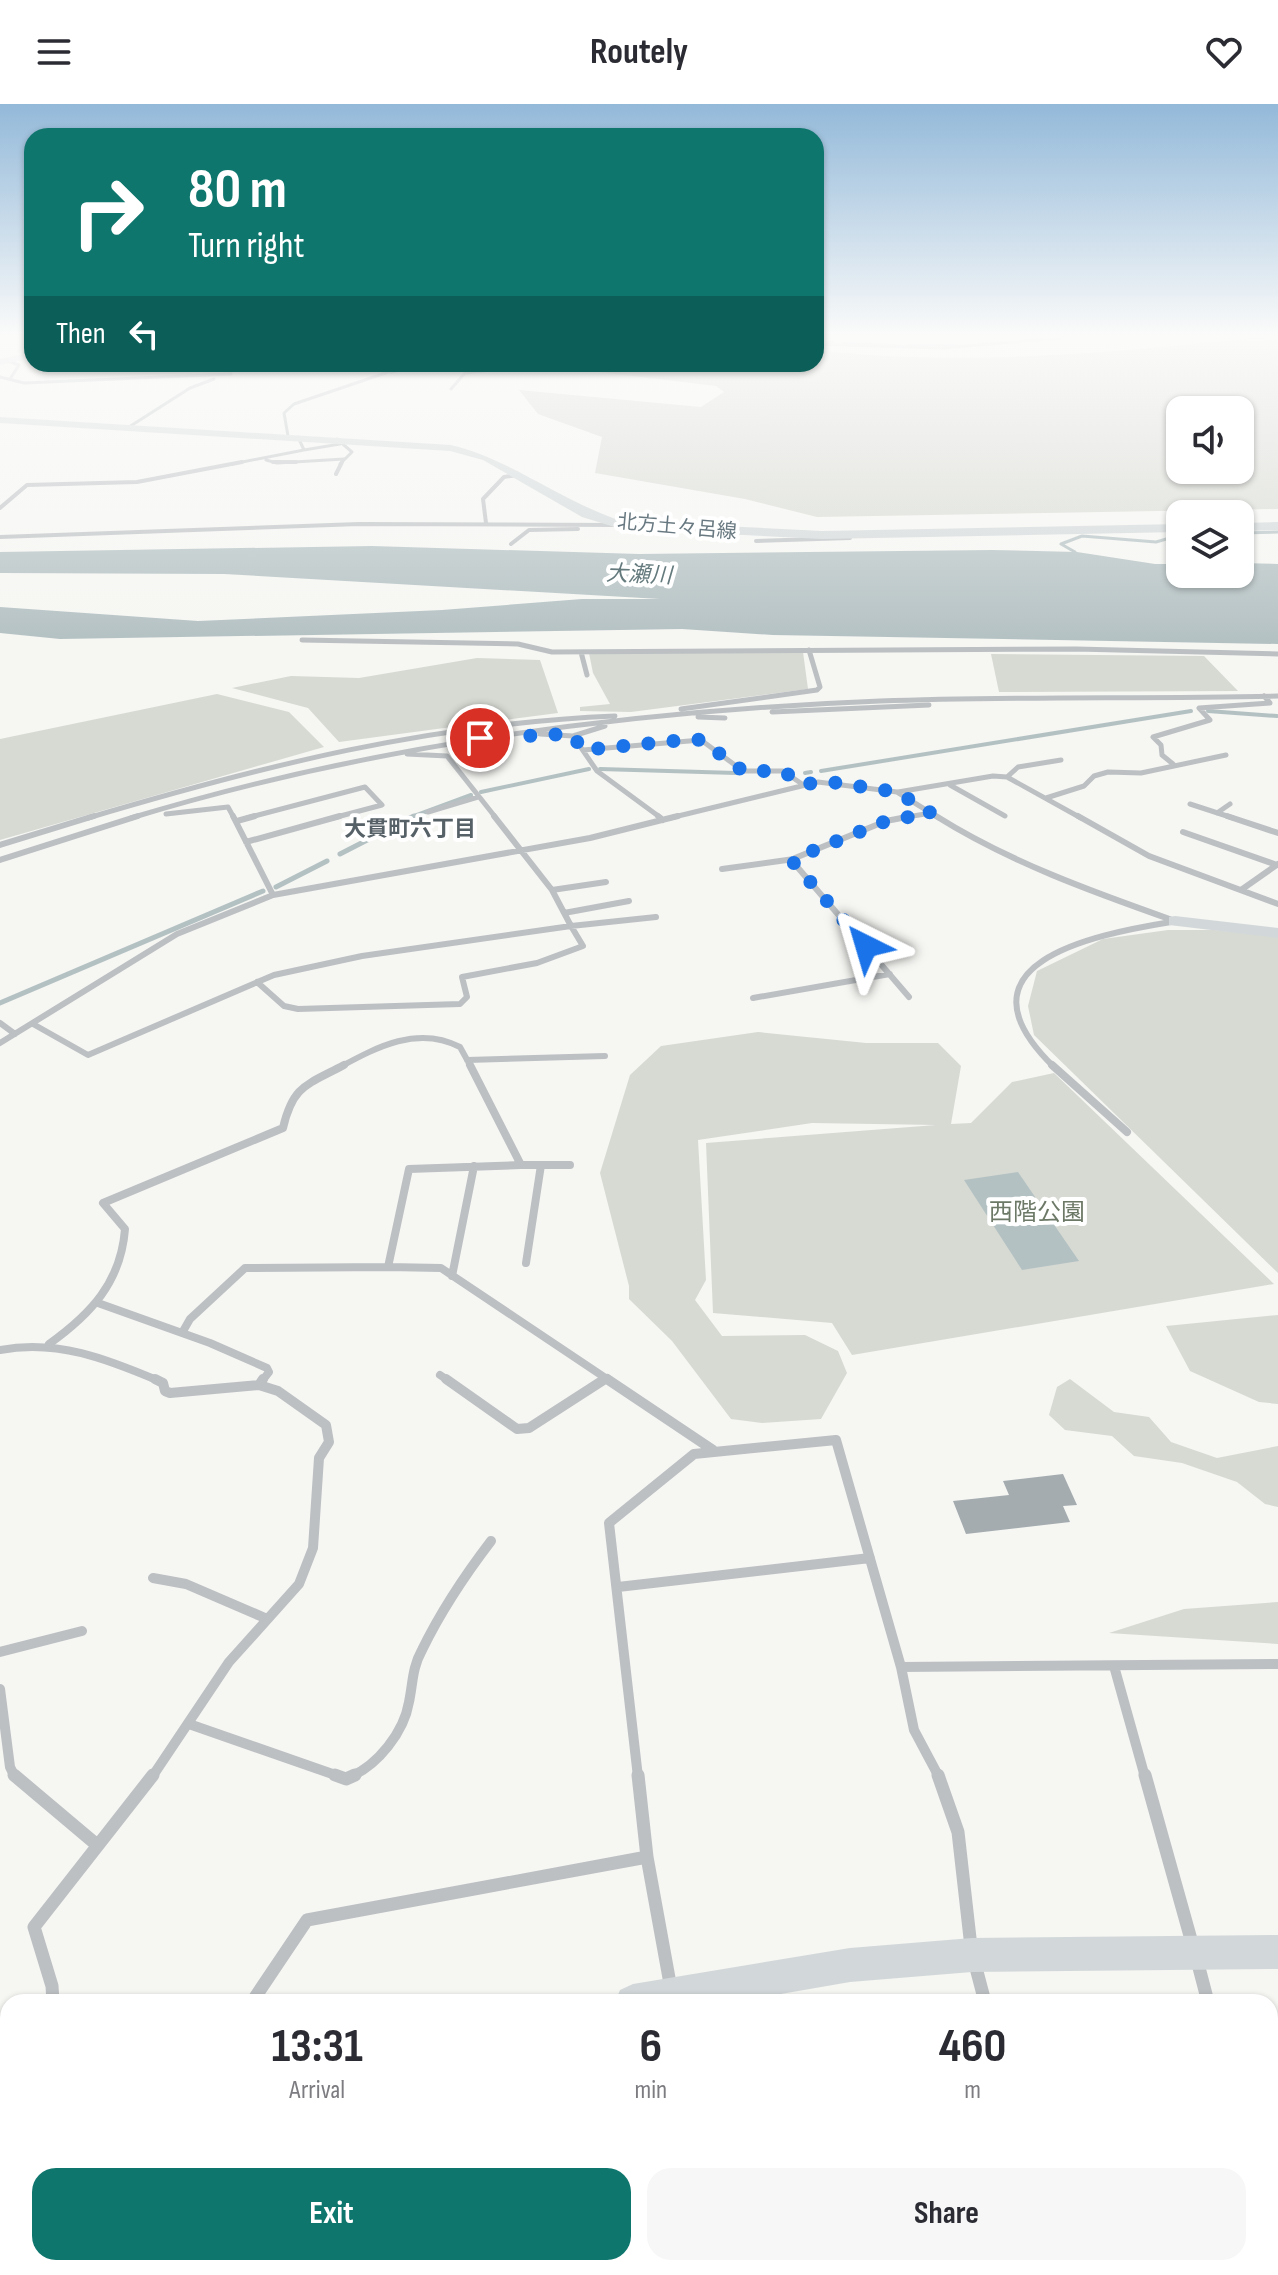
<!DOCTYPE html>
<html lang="en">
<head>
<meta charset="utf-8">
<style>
  body { margin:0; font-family:"Sofia Sans Condensed","Noto Sans JP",sans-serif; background:#f7f7f7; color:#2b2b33; height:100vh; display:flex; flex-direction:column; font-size:30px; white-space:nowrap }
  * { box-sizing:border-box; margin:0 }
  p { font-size:26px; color:#7c7c81 }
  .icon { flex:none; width:44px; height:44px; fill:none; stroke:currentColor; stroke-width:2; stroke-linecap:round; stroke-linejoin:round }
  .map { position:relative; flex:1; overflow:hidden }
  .side { position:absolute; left:0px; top:1890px; width:1278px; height:282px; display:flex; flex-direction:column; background:#fff; border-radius:24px 24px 0 0; box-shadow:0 2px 6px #0004 }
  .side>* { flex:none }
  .top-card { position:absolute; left:24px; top:24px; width:800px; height:244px; border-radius:24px; box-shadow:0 2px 6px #0004; background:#0f766e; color:#fff; overflow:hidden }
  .fabs { position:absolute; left:1166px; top:292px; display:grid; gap:16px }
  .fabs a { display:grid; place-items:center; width:88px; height:88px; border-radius:16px; background:#fff; box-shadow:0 2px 6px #0004; font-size:40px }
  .pin { position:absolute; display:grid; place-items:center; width:68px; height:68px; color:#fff; margin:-34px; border:4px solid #fff; border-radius:50%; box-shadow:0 2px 8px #0007 }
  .me { position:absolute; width:88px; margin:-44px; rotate:320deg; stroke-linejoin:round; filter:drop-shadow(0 0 6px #0008) }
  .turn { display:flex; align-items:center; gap:28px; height:168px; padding:0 32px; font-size:36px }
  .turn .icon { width:104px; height:104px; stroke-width:2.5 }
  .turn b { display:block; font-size:56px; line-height:68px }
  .then { display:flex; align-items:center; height:76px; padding:0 32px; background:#0003; gap:16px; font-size:30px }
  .eta { display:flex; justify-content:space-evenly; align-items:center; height:136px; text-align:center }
  .eta b { font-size:48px; font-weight:700; line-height:56px }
  .button { display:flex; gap:16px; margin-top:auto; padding:16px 32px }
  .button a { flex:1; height:92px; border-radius:24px; background:#0f766e; color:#fff; font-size:32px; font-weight:700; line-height:92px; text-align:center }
  .button a+a { background:#f7f7f7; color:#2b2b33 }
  header { display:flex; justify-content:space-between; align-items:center; height:104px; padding:0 32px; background:#fff; font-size:36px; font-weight:700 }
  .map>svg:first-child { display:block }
  .green { fill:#d7dad3; fill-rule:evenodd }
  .water { fill:#b4c1c3 }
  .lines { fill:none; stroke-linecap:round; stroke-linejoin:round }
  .stream-far3 { stroke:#b4c1c3; stroke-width:2 }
  .stream-far2 { stroke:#b4c1c3; stroke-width:3 }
  .stream-far1 { stroke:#b4c1c3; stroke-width:4 }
  .stream { stroke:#b4c1c3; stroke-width:5 }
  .building { fill:#a4acb0 }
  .street-far6 { stroke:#bcc0c3; stroke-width:3 }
  .street-far5 { stroke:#bcc0c3; stroke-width:4 }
  .street-far4 { stroke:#bcc0c3; stroke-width:5 }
  .street-far3 { stroke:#bcc0c3; stroke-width:6 }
  .street-far2 { stroke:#bcc0c3; stroke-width:8 }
  .street-far1 { stroke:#bcc0c3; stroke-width:10 }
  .street { stroke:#bcc0c3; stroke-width:13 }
  .secondary { fill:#d2d8d9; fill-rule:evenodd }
  .primary { fill:#d2d8d9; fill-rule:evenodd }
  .route { stroke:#1a73e8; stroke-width:14; stroke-dasharray:0 25.2 }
  .labels { text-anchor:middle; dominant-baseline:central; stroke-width:8; stroke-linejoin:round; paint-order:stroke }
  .far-street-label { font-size:20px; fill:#697981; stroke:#fff }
  .far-water-label { font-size:22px; font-style:italic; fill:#647a7d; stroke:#fff }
  .far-neighbourhood-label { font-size:22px; font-weight:bold; fill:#566167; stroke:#fff }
  .park-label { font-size:24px; fill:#6d7967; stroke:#fff }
</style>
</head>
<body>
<header><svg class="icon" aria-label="menu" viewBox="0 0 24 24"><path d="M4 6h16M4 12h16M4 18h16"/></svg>Routely<svg class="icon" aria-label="heart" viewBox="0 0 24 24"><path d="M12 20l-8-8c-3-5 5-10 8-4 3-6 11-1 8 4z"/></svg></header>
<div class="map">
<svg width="1278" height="2171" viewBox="0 0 1278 2171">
  <rect width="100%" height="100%" fill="#f6f6f3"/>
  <path class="green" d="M1253 234H1278V405L817 413 745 395 595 369 602 333 538 310 519 286 701 303 724 288 716 282 599 268 579 260H816V246C960 263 1110 249 1253 234ZM1180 306H1240V366H1180Z
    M803 548 808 585 631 608 580 607V603L610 600 593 569 589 549Z
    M991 550 1204 552 1238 587 999 588Z
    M477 554 540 556 558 609 339 638 308 604 232 584 291 572 359 574Z
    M217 590 289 608 324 643 0 736V635Z
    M1168 826H1214L1278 833V1169L1034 931 1028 902 1037 867 1103 835Z
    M758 928 866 939H938L961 962 951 1020 971 1019 1012 978 1054 969 1274 1180 852 1251 832 1219 713 1209 706 1039 936 1021 812 1019 698 1036 706 1176 695 1196 722 1232 805 1231 838 1247 847 1269 821 1315 762 1319 731 1315 672 1237 629 1195V1182L600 1069 630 971 661 942Z
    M1278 1211V1300L1259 1298 1190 1267 1166 1222Z
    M1070 1275 1114 1308 1149 1313 1171 1338 1217 1354 1278 1342V1403L1265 1400 1237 1378 1182 1359 1134 1352 1112 1332 1065 1326 1049 1311 1057 1283Z
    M1278 1498V1540L1109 1529 1184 1505Z"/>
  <path class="water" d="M372 442 639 450 992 446 1077 448 1155 460H1180V470H1240V459L1278 460V540L773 531 682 525 60 535 0 529V503L198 517 442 506 582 495H660L224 470 0 469V448Z
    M1018 1068 1079 1157 1022 1166 964 1076Z"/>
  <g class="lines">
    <path class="stream-far3" d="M816 237 833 238
      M843 239 895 241
      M907 241H957
      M391 269 420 260"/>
    <path class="stream-far2" d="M1240 429 1278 428
      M1075 448 1061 440 1082 432 1156 438 1180 431"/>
    <path class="stream-far1" d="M1208 607 1277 612
      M600 665 736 669
      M821 667 1191 607
      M805 669 811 668
      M481 688 589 665
      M409 714 471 691"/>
    <path class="stream" d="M340 750 414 712
      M276 783 327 757
      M0 899 263 787"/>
  </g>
  <path class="building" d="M1063 1370 1077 1401 1063 1402 1070 1418 966 1430 953 1397 1009 1391 1003 1377Z"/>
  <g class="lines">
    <path class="street-far6" d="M816 240 941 244 1063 234
      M8 257 19 261 10 275
      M0 273 24 279 231 270
      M451 285 465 269 529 262 525 260
      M129 323 190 284 214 275
      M288 332 284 309 294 300 412 260
      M337 335 352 348 340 360
      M304 346 340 340
      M266 356 277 359 344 355
      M232 360 304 346 298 333"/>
    <path class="street-far5" d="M273 358H296
      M336 370 342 358
      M0 404 27 381 137 378 242 358
      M486 419 483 395 504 373 517 371
      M0 433 359 420 616 421
      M756 437 850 434
      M511 440 529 426 578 425"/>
    <path class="street-far4" d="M302 536 518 540 552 548 1076 545 1278 550
      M581 548 587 571
      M681 605 817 586 820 583 809 546
      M772 608 929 601
      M698 613 725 614
      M540 630 573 632 597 667 661 714
      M573 632 605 622
      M583 646 701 636 743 667H783L802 680
      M407 650 447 652 496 714
      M1173 660 1162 651 1161 641 1153 633 1210 616 1199 604 1270 599 1264 592
      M1007 673 1018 663 1061 656
      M950 681 1005 712
      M898 688 993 672 1007 673 1081 714
      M1046 694 1084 682 1094 672 1108 668 1141 669 1226 651
      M1190 700 1233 714
      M428 708 478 693
      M1217 709 1230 700
      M166 710 228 703 234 714
      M88 714C266 661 428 620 615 612
      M131 714C374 640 626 607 880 597 1013 592 1145 595 1278 592
      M247 714 365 683 382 701 333 714
      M670 714 818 678 897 688 939 714
      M901 714 931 709"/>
    <path class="street-far3" d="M233 712 273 791
      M658 712 663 716
      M936 712C1009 758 1093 788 1175 817
      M1078 712 1149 752 1278 800
      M1227 712 1278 729
      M237 717 255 712
      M1183 728 1277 761
      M246 738 340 712
      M0 741 94 712
      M0 756 138 712
      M722 765 794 755
      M552 786 606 778
      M1241 786 1278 760
      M564 809 629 797
      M257 878 284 902 298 905 460 900 467 893 462 873 537 859 583 842 571 822 656 813
      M909 893 793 758 795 754 886 717 912 712
      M753 894 890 870
      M0 919 15 930
      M33 920 88 951 274 871 362 852 571 822 552 786 494 712
      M0 939 177 830 273 791 590 734 678 712
      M467 956 605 952
      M340 963C377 943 418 921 460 943L471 963
      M1054 963C948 860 1091 831 1171 818"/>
    <path class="street-far2" d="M470 961 521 1061 409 1065 388 1163 441 1164 610 1277
      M1052 961 1127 1028
      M521 1061H570
      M526 1159 541 1061
      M452 1172 474 1062
      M98 1199 210 1239 267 1264 269 1268 262 1277
      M182 1229 190 1215 245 1164 388 1163
      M49 1240C91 1210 121 1178 125 1125L103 1099 283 1024C293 981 307 981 344 961
      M0 1246C57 1235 107 1255 159 1277
      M440 1271 449 1277
      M602 1277 607 1274"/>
    <path class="street-far1" d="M446 1275 517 1325 529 1324 605 1275
      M607 1275 713 1346
      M259 1281 263 1275
      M153 1474 186 1480 265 1514
      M618 1483 870 1454
      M0 1548 82 1527
      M1114 1562 1145 1673
      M901 1563 914 1626 939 1673
      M0 1585 10 1663 15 1673
      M189 1620 341 1673
      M152 1673 229 1558 299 1480 313 1444 319 1354 329 1338 326 1321 278 1287 259 1281 170 1289 165 1287 163 1279 155 1275
      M350 1673C378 1661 404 1628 409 1598 413 1579 412 1564 422 1546 441 1507 465 1471 491 1437
      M638 1673 609 1419 694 1350 836 1336 901 1563 1278 1560"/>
    <path class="street" d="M14 1671 97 1741
      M335 1671 346 1675 355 1671
      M638 1671 647 1753 671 1885
      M938 1671 958 1728 971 1843
      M1145 1671 1192 1839
      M1197 1856 1208 1898
      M975 1860 985 1898
      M53 1898 52 1882 34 1823 153 1671
      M252 1898 307 1816 647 1753
      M1270 2044H1278
      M406 2164 421 2171
      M498 2164 514 2171
      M1257 2164 1262 2171
      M164 2171 168 2164
      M664 2171 666 2164
      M877 2171 885 2164"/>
    <path class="secondary" d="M1175 812 1278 824V834L1169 821V813Z
      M1278 1831V1865L972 1868 850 1878 734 1898H615L620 1886 633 1880 850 1844 972 1834Z
      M8 2006V2044L0 2045V2007Z"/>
    <path class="primary" d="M32 248V254L0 261V255Z
      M0 313 451 341C513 356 562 398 622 417L822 427 1180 420V428L822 435 621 425 582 413 483 356 450 347 0 319Z
      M1278 418V426L1240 427V419Z"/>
  </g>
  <linearGradient id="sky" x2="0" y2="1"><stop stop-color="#93b9d9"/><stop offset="0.43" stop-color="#fbfbfa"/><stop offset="1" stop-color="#fbfbfa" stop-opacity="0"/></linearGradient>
  <rect width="1278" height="538" fill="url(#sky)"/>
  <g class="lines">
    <path class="route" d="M480 634 568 630 573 632 583 646 693 635 701 636 743 667H783L802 680 831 678 897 688 931 709 886 717 795 754 793 758 866 842"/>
  </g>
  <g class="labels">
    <g class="far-street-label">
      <text transform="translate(677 423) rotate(5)">北方土々呂線</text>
    </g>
    <g class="far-water-label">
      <text transform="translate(639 471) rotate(2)">大瀬川</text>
    </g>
    <g class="far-neighbourhood-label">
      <text x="410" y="725">大貫町六丁目</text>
    </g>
    <g class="park-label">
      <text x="1037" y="1108">西階公園</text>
    </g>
  </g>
</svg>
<div class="fabs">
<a><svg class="icon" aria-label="sound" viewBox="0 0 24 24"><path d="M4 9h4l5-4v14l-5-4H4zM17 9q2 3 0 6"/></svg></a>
<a><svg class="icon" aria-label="layers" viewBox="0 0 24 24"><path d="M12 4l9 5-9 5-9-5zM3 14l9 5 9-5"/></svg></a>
</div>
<div class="pin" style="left:480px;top:634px;background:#d93025"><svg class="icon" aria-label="arrive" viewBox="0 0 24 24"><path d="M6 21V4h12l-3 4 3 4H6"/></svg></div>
<svg class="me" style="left:866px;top:842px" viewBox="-20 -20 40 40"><path d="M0-17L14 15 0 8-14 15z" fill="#1a73e8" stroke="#fff" stroke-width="4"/></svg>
<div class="top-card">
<div class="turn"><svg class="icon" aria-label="right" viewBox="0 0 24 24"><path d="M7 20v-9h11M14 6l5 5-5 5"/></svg><div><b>80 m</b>Turn right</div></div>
<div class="then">Then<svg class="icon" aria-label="left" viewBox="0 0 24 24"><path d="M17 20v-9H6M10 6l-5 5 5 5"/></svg></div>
</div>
<section class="side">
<div class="eta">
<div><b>13:31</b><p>Arrival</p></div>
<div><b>6</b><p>min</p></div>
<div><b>460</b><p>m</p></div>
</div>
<div class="button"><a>Exit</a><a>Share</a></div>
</section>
</div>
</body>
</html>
